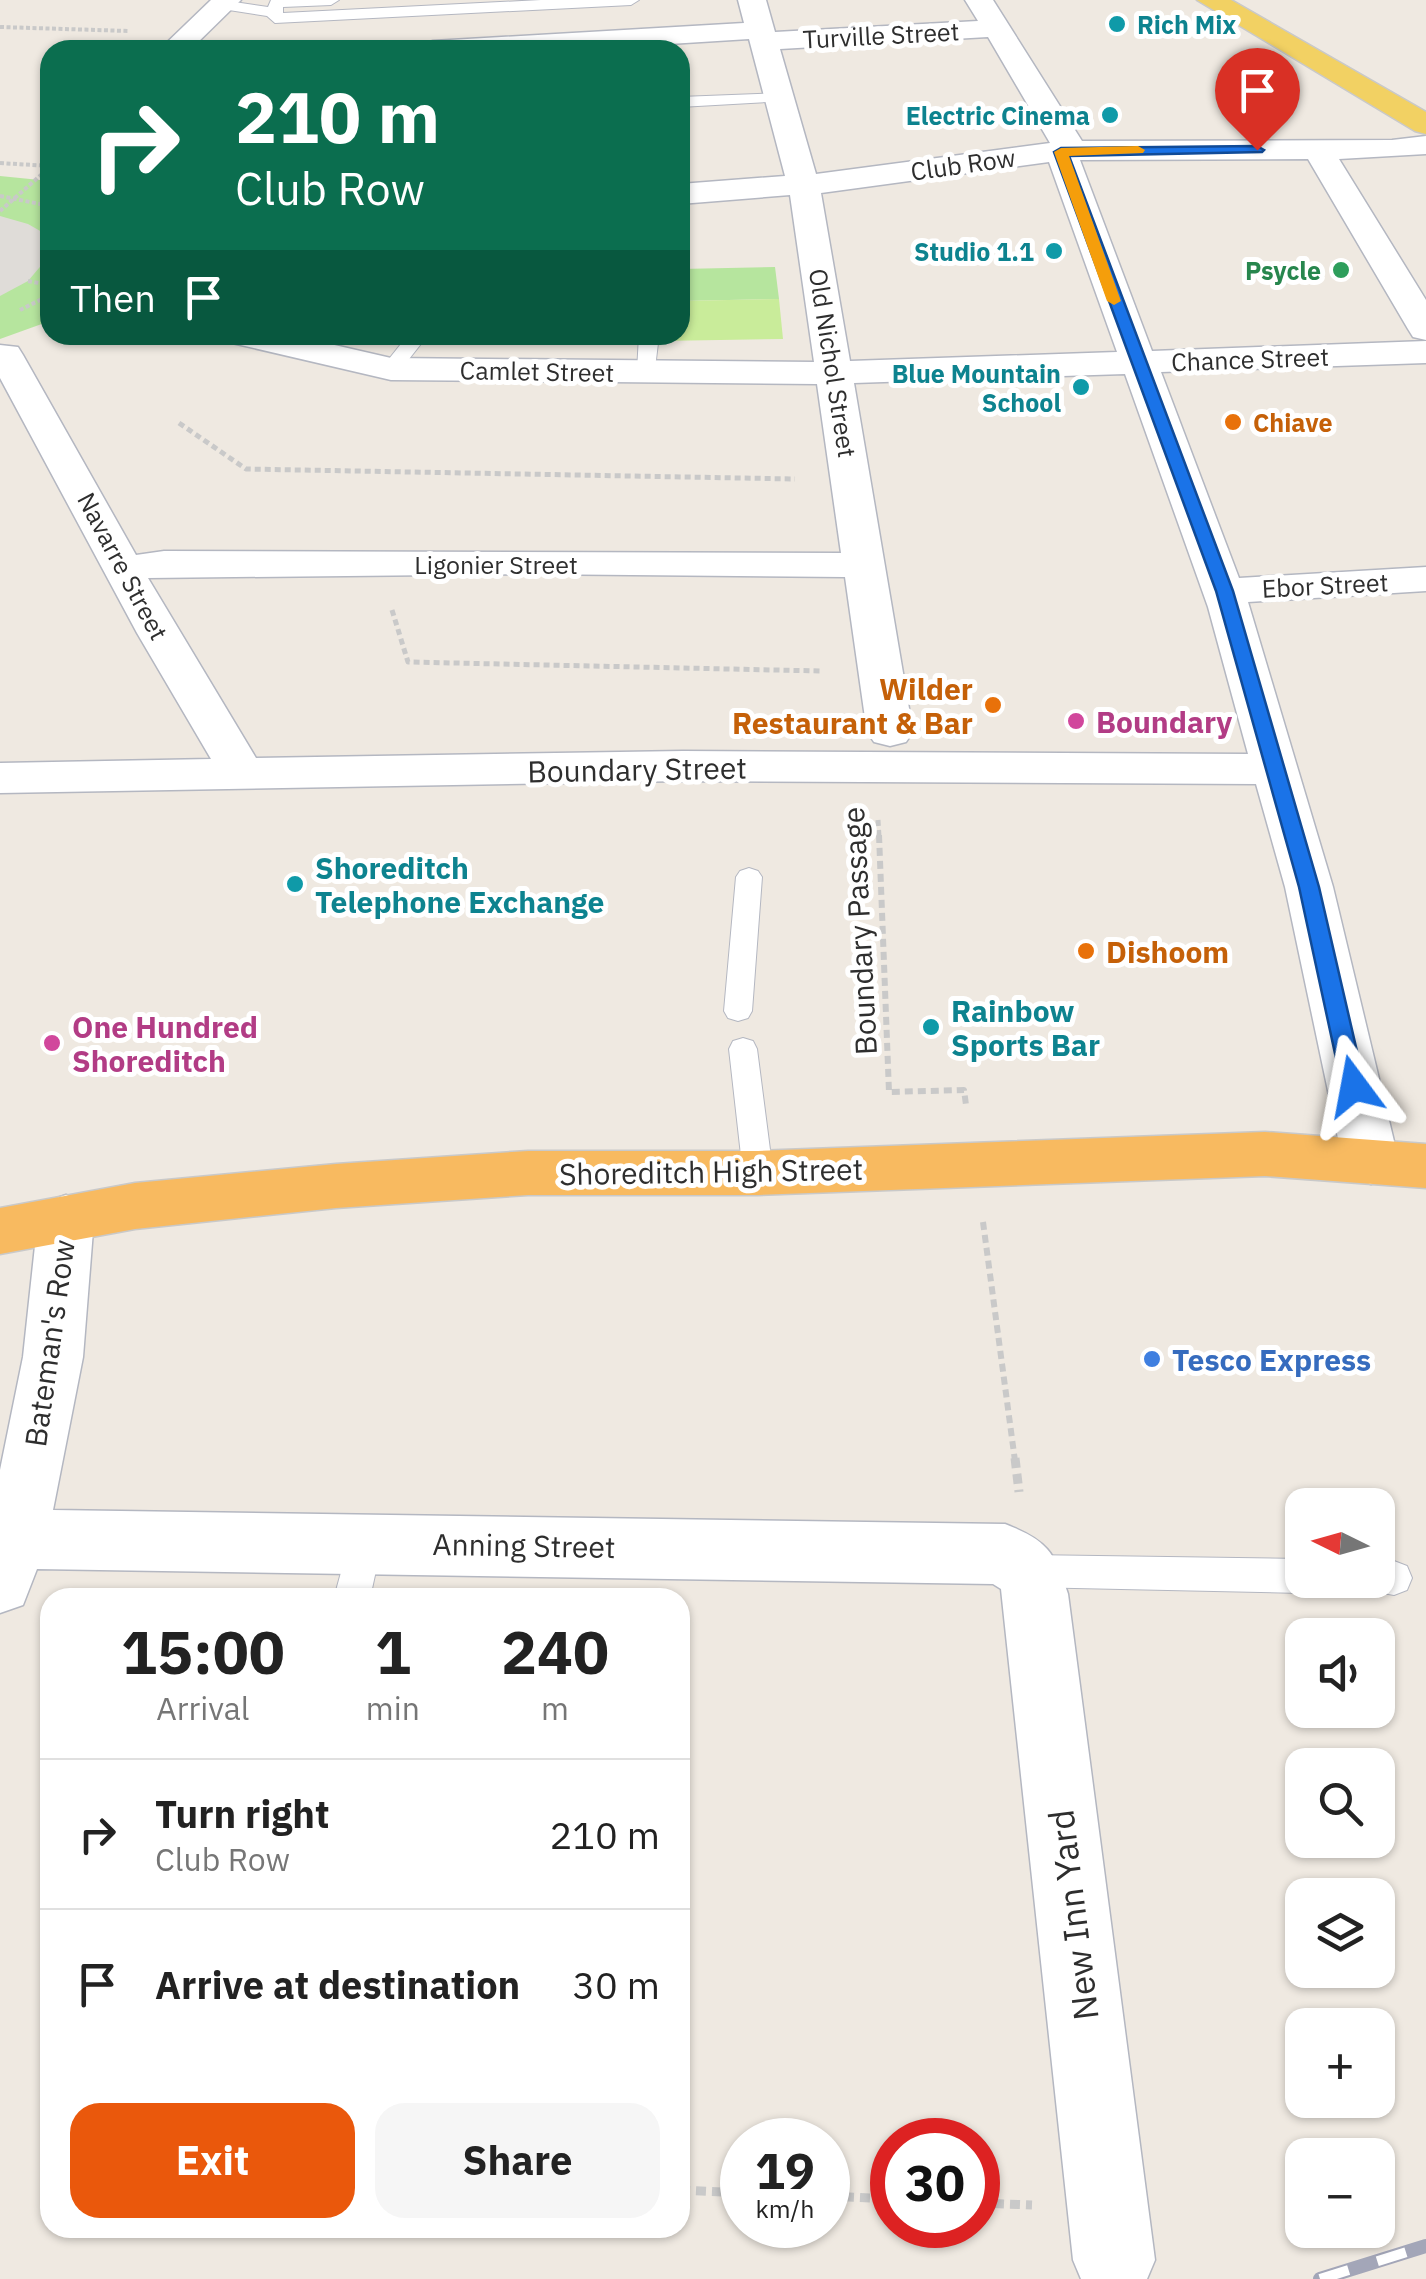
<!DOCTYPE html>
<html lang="en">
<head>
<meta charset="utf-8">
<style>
  body { margin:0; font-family:"IBM Plex Sans",sans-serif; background:#f6f6f6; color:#222; height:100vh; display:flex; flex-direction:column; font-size:38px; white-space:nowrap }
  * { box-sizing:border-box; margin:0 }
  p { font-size:32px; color:#767676 }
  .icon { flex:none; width:55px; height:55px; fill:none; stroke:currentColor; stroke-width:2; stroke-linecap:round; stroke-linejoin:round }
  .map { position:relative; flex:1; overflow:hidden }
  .panel { position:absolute; left:40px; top:1588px; width:650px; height:650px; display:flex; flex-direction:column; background:#fff; border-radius:30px; box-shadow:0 2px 8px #0004 }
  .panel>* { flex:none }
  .hud { position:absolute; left:40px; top:40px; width:650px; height:305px; border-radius:30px; box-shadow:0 2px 8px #0004; background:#0b6e4f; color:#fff; overflow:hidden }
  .needle { width:65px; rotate:275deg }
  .buttons { position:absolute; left:1285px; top:1488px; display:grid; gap:20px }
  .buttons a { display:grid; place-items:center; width:110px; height:110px; border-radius:20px; background:#fff; box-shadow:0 2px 8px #0004; font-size:50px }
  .speed { position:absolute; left:720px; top:2118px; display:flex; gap:20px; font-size:50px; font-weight:700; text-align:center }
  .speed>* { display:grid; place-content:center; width:130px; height:130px; border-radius:50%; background:#fff; box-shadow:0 2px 8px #0004; line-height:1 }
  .speed small { font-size:25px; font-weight:400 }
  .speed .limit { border:15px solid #d22; background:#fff; color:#111 }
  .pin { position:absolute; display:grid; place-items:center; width:85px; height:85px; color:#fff; margin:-102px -42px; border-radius:50% 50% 50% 0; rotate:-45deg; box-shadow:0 0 10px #0007 }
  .pin .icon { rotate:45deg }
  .me { position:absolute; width:110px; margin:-55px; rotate:347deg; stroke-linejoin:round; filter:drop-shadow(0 0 8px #0008) }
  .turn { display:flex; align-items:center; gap:35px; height:210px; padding:0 30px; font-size:45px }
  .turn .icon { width:130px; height:130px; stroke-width:2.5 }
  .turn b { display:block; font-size:70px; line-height:85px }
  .then { display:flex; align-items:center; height:95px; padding:0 30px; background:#0003; gap:20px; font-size:38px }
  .eta { display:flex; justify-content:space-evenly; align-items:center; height:170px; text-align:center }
  .eta b { font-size:60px; font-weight:700; line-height:70px }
  .primary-button { display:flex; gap:20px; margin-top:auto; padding:20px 30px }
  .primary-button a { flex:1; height:115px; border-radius:30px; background:#ea580c; color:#fff; font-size:40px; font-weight:700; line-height:115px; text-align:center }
  .primary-button a+a { background:#f6f6f6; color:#222 }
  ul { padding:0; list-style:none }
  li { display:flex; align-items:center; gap:30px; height:150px; padding:0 30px; border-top:2px solid #e0e0e0 }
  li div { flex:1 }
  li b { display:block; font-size:38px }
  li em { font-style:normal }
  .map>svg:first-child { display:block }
  .green { fill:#b6e59e }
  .pitch { fill:#c9ec9a }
  .plaza { fill:#dfdcd8 }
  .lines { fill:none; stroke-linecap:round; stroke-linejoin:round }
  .service-casing { stroke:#b4b7c1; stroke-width:2 }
  .minor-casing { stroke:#b4b7c1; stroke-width:3 }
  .primary-casing { stroke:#c9c9c9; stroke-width:3 }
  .trunk-casing { stroke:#c9c9c9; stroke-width:3 }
  .path-far3 { stroke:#c9c9c9; stroke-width:4; stroke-dasharray:4 2.5; stroke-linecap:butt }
  .path-far2 { stroke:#c9c9c9; stroke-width:5; stroke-dasharray:6 4; stroke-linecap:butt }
  .path-far1 { stroke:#c9c9c9; stroke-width:6; stroke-dasharray:8 5; stroke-linecap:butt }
  .path { stroke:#c9c9c9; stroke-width:9; stroke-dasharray:10 6; stroke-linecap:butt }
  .service { fill:#fff; fill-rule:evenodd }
  .minor { fill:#fff; fill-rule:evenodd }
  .primary { fill:#f2d163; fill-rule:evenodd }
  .trunk { fill:#f8ba60; fill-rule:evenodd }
  .rail-casing { stroke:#a3a6b8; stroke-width:14 }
  .rail { stroke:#fff; stroke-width:10; stroke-dasharray:30; stroke-linecap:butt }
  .route { fill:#1a73e8; stroke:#114b97; stroke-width:2.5 }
  .slow { fill:#f59e0b }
  .culture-dot { fill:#0f9aa8; stroke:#fff; stroke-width:4 }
  .leisure-dot { fill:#2e9e5b; stroke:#fff; stroke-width:4 }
  .food-dot { fill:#e8710a; stroke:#fff; stroke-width:4 }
  .hotel-dot { fill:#d1479c; stroke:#fff; stroke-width:4 }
  .shop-dot { fill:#3f7fe0; stroke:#fff; stroke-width:4 }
  .labels { text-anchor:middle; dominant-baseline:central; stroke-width:10; stroke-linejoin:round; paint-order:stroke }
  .far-culture-label { font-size:25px; font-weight:bold; fill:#0d838f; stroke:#fff; text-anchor:end }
  .far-street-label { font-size:25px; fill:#2e2e2e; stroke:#fff }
  .far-leisure-label { font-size:25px; font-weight:bold; fill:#27864d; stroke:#fff; text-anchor:end }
  .far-food-label { font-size:25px; font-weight:bold; fill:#c56008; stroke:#fff; text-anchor:start }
  .food-label { font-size:30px; font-weight:bold; fill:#c56008; stroke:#fff; text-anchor:end }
  .hotel-label { font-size:30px; font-weight:bold; fill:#b23c85; stroke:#fff; text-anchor:start }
  .street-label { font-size:30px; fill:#2e2e2e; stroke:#fff }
  .culture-label { font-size:30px; font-weight:bold; fill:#0d838f; stroke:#fff; text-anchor:start }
  .shop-label { font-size:30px; font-weight:bold; fill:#366cbe; stroke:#fff; text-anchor:start }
  .near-street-label { font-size:35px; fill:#2e2e2e; stroke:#fff }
</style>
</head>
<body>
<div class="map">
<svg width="1426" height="2279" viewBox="0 0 1426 2279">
  <rect width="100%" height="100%" fill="#efe9e1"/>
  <path class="green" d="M0 176 50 181V321L0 339Z
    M775 267 779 299 680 301V269Z"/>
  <path class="pitch" d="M779 299 783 339 660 341V335H680V301Z"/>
  <path class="plaza" d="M0 216 28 224 42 232 49 243 50 255 28 281 0 296Z"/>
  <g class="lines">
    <defs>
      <path id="service" d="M221 0 268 7 271 0H339L331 5 283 7V13L541 0H639L631 5 275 23 267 16 216 8V2Z
        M780 93 788 98 786 101 680 107V97Z
        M408 335H428L398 373H384L381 369Z
        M639 335H659L654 376H640L637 372Z
        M749 868 758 871 762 877 752 1011 748 1018 738 1021 728 1018 724 1011 736 877 740 871Z
        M743 1038 753 1041 757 1049 773 1173 769 1181 758 1185 747 1181 743 1173 729 1049 733 1041Z
        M364 1527 376 1532 382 1543 370 1598H334L352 1532Z
        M1028 1555 1302 1559V1580H1318L1315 1588 1302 1593 1028 1587 1015 1583 1010 1571 1015 1559Z
        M1394 1561 1407 1566 1412 1578 1407 1590 1394 1595 1365 1590 1361 1580H1378V1562Z"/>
      <path id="minor" d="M211 0H241L190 50H159Z
        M738 0H766L775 32 978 21 965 0H993L1082 141 1392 140 1426 136V154L1339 159 1426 300V340L1413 337 1408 329 1308 159 1080 160 1152 351 1426 341V363L1161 372 1239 578 1426 567V591L1248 602 1333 887 1399 1162 1391 1177 1371 1184 1351 1177 1343 1162 1285 887 1256 784 683 781 0 793V763L211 759 137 633 0 378V345L18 347 23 355 136 555 164 551 841 553 817 384 391 380 232 343 227 335H291L391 358 814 362 790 195 680 204V184L785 176 749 39 574 50H419L423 44 433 41 744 23ZM988 37 1050 143 816 174 780 49ZM1049 162 1117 352 850 361 821 193ZM1125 374 1208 607 1248 754 683 751 256 758 148 578 526 574 845 577 867 732 874 742 890 746 906 742 913 732 854 383Z
        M66 1195 86 1202 94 1218 83 1357 53 1510 1005 1524C1047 1540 1055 1552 1068 1594L1155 2260 1147 2279H1081L1073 2260 1001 1589 993 1584 37 1569 23 1605 0 1613V1470L23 1357 38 1218 46 1202Z"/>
      <path id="primary" d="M1197 0H1231L1426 112V134L1415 131Z"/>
      <path id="trunk" d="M1265 1132 1426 1144V1188L1265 1176 758 1195H528L336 1208 135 1229 0 1254V1208L135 1183 336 1164 528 1151H758Z"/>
    </defs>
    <use href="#service" class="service-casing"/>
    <use href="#minor" class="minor-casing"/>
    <use href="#primary" class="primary-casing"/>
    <use href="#trunk" class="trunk-casing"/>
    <path class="path-far3" d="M0 27 129 31
      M0 163 50 166
      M0 196 50 206
      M0 211 50 167
      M28 281 50 285
      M20 310 50 295"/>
    <path class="path-far2" d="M179 423 246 469 795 479
      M392 610 408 662 821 671
      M878 820 879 837"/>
    <path class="path-far1" d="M879 835 889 1092 964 1090 966 1105
      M983 1222 1015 1461"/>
    <path class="path" d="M1015 1458 1019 1492
      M680 2190 742 2193
      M828 2196 892 2199
      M978 2203 1032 2205"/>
    <use href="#service" class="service"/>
    <use href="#minor" class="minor"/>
    <use href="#primary" class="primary"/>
    <use href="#trunk" class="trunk"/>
    <defs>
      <path id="rail" d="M1320 2279 1426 2246"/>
    </defs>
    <use href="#rail" class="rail-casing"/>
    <use href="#rail" class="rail"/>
  </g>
  <path class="route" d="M1257 146 1264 150 1262 152 1069 156 1233 591 1319 887 1365 1086 1354 1094 1342 1086 1299 887 1216 591 1054 152 1061 148Z"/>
  <path class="slow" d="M1138 146 1145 150 1143 153 1069 156 1121 301 1114 305 1107 301 1054 152 1061 148Z"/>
  <g class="culture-dot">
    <circle cx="1117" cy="24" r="10"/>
    <circle cx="1110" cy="115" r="10"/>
    <circle cx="1054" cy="251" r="10"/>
    <circle cx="1081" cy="387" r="10"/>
    <circle cx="295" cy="884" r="10"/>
    <circle cx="931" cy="1027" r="10"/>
  </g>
  <circle class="leisure-dot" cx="1341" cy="270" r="10"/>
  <g class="food-dot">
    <circle cx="1233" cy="422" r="10"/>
    <circle cx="993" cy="705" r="10"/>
    <circle cx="1086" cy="951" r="10"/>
  </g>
  <g class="hotel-dot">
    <circle cx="1076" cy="721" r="10"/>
    <circle cx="52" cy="1043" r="10"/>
  </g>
  <circle class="shop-dot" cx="1152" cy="1359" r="10"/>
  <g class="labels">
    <g class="far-culture-label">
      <text x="1137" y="24" text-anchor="start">Rich Mix</text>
      <text x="1090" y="115">Electric Cinema</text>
      <text x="1034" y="251">Studio 1.1</text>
      <text x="1061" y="373">Blue Mountain<tspan x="1061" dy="29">School</tspan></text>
    </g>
    <g class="far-street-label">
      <text transform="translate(881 35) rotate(-3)">Turville Street</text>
      <text transform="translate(963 164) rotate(-8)">Club Row</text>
      <text transform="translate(1250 359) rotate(-2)">Chance Street</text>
      <text transform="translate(833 363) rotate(81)">Old Nichol Street</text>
      <text transform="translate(537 371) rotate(1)">Camlet Street</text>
      <text x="496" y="564">Ligonier Street</text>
      <text transform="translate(123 566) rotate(62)">Navarre Street</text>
      <text transform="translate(1325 585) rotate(-3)">Ebor Street</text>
    </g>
    <g class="far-leisure-label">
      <text x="1321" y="270">Psycle</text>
    </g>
    <g class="far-food-label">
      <text x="1253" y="422">Chiave</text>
    </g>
    <g class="food-label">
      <text x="973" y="688">Wilder<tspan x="973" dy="34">Restaurant &amp; Bar</tspan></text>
      <text x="1106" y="951" text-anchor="start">Dishoom</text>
    </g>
    <g class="hotel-label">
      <text x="1096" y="721">Boundary</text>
      <text x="72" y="1026">One Hundred<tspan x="72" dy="34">Shoreditch</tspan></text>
    </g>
    <g class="street-label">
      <text transform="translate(637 769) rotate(-1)">Boundary Street</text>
      <text transform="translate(859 931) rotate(-93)">Boundary Passage</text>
      <text transform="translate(711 1171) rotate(-1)">Shoreditch High Street</text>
      <text transform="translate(49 1343) rotate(-82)">Bateman's Row</text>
      <text transform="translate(524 1545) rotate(1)">Anning Street</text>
    </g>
    <g class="culture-label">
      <text x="315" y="867">Shoreditch<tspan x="315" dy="34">Telephone Exchange</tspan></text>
      <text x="951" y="1010">Rainbow<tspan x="951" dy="34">Sports Bar</tspan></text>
    </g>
    <g class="shop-label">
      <text x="1172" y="1359">Tesco Express</text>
    </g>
    <g class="near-street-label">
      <text transform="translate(1073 1915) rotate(-97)">New Inn Yard</text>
    </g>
  </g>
</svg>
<div class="buttons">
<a><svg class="needle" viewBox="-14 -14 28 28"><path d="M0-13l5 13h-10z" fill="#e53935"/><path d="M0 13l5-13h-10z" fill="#767676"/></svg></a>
<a><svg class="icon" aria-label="sound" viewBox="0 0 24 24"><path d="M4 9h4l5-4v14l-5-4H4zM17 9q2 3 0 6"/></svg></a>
<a><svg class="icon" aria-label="search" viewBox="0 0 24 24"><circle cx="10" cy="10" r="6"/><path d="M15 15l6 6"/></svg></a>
<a><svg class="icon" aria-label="layers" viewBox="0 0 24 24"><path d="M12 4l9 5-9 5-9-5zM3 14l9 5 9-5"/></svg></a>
<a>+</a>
<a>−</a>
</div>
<div class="speed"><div>19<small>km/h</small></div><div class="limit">30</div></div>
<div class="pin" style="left:1257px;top:150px;background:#d93025"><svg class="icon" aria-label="arrive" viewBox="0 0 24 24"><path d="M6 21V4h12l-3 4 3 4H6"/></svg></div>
<svg class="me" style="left:1354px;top:1086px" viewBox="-20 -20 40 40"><path d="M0-17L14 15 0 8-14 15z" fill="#1a73e8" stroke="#fff" stroke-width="4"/></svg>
<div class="hud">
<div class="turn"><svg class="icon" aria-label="right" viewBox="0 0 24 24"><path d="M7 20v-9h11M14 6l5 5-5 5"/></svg><div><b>210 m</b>Club Row</div></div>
<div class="then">Then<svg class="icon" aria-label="arrive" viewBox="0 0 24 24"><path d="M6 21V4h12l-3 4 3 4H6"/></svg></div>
</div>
<section class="panel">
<div class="eta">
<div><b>15:00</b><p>Arrival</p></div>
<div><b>1</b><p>min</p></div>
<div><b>240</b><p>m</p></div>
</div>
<ul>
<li><svg class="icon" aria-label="right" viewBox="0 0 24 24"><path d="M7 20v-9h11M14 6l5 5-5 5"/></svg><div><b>Turn right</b><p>Club Row</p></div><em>210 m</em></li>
<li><svg class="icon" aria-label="arrive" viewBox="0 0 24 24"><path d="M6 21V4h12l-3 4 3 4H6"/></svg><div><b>Arrive at destination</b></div><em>30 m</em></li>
</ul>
<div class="primary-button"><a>Exit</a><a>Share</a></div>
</section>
</div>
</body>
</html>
